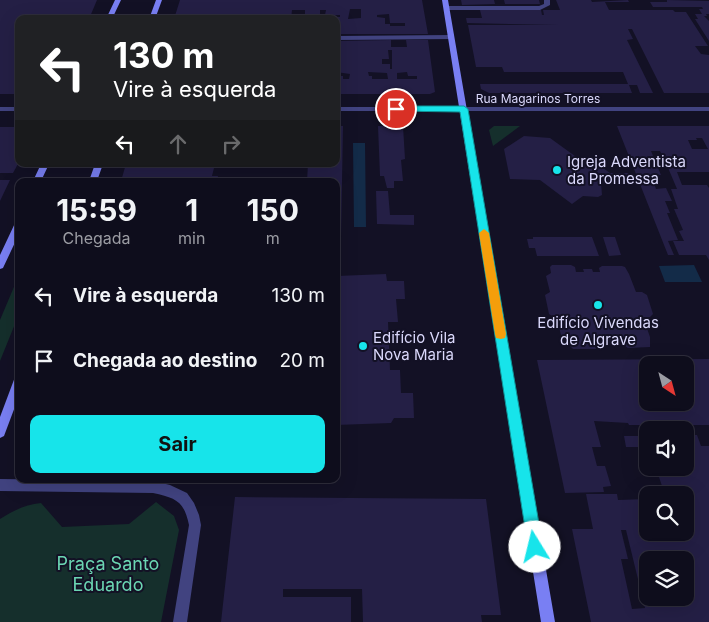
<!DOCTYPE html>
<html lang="pt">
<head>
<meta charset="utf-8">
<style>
  body { margin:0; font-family:Inter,sans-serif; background:#171625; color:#f1f3f6; height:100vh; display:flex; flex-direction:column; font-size:19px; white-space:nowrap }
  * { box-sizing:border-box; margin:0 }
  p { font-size:16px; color:#9b9ca3 }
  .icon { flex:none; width:28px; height:28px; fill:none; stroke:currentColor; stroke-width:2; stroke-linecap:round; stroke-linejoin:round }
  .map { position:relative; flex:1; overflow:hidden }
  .drawer { position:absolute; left:15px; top:178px; width:325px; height:305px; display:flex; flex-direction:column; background:#0e0d1c; border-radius:10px; box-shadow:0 5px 20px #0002,0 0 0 1px #2e2d3b }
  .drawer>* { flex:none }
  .banner { position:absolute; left:15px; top:15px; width:325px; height:152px; border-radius:10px; box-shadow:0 5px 20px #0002,0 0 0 1px #2e2d3b; background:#202124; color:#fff; overflow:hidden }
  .needle { width:32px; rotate:144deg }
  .buttons { position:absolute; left:639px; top:356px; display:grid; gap:10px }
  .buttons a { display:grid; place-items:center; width:55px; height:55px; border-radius:10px; background:#0e0d1c; box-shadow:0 5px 20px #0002,0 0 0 1px #2e2d3b; font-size:25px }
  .pin { position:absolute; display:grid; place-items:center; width:42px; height:42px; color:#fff; margin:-21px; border:2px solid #fff; border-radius:50%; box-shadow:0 1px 5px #0007 }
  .me { position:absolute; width:55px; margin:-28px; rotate:351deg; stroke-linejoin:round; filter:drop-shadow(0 0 4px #0008) }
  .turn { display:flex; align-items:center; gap:18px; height:105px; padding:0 15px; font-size:22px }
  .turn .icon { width:65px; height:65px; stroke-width:2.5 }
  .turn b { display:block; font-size:35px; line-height:42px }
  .lanes { display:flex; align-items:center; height:48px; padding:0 15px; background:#0003; justify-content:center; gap:25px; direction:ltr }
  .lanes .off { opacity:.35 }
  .eta { display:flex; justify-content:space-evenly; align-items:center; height:85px; text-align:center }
  .eta b { font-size:30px; font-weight:700; line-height:35px }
  .cta { display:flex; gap:10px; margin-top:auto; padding:10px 15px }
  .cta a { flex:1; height:58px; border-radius:10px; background:#17e4ea; color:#111; font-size:20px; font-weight:700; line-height:58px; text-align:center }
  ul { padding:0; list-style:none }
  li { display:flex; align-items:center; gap:15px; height:65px; padding:0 15px }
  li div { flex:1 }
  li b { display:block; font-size:19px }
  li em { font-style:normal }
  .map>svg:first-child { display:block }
  .green { fill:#152f2c }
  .water { fill:#132b48 }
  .building { fill:#241f45; fill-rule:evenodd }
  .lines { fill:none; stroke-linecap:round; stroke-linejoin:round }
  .lane { fill:#414380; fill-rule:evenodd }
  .street { fill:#414380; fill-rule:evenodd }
  .secondary { fill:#797ff3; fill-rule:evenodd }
  .route { fill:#17e4ea; stroke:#0f9498 }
  .slow { fill:#f59e0b }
  .poi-dot { fill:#17e4ea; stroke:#131125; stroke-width:2 }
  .labels { text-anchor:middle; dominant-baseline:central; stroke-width:4; stroke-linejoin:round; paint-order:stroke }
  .far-street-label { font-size:12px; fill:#dbd9fc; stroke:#131125 }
  .poi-label { font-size:15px; fill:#dbd9fc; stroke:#131125; text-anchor:start }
  .near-park-label { font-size:18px; fill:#6bd6b3; stroke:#131125 }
</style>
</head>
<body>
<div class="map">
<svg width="709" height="622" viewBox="0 0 709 622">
  <rect width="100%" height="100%" fill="#131125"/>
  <path class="green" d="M494 126H520L493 146 489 130Z
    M19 275V314L0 361V320Z
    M156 502 174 516 179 530 161 622H0V519C14 510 25 505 41 503L62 527 129 524Z"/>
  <path class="water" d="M353 143H365L366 227H354Z
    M694 265 702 282H665L659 266Z"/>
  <path class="building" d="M0 0H97L89 19H19V94H0Z
    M180 0H422L428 34H336V17H340V15H325L326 10H320V19H310V15H305V10H292L291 19H174ZM350 9H361V18L348 19ZM389 14 390 23H405V26H390V24H385V18L377 17V15Z
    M461 0H494L495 4 462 5Z
    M504 0H539L540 4H505Z
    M556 0H591L592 2 628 0 629 2H605L609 10H673L675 12H686L708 46H695L701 54 709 55V93H664L632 29H628L633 39 627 40 653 93H640L637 85H629L632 93H489L481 89 480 84H628L623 72H504L502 67H476L468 25H558L467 23 466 18H482L480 10H541L542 15H544L543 10H560Z
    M667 0 709 1V14H706L707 16H704L709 21V41L695 19H698L695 14H702L699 9H703L702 7H653L650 2H667Z
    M391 40V47H407L406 40H428L435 92 430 94H336V76H343V79H349L350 74 336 72V41ZM388 50H392V69H390V64H382V59H389ZM368 72 387 73 388 79H372V76H369ZM407 72 408 76H417V79H397V73Z
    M336 126H343L341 237H336V181H307L308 164H336Z
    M378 126H403L405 159 401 160 403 181H394V188H387L384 176H380Z
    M617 126H709V172H677L682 185H707L709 188V260L706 255H679L673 241H684L679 231 683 230 674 209H678L671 189H677L666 163H677L674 157H663L660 151H651L661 175H651L656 189 666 188 672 201H665L670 213H667L678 240 668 241 674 255H668ZM696 138H702L708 149H692L688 140H697Z
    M0 127H19V162L13 173H0Z
    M524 136 550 138 579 159 583 157 597 167 600 166 610 173H628L633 183H601L602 195 598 197 583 196 572 204 540 180 510 179 504 149Z
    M126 164H209V168H213L214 164H222L221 168H214L212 176H218L217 181H121Z
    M0 180H10L0 201Z
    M376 191H388L390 215H414V225L377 224Z
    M533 237H592L599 256H537L535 248H529L527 239H533Z
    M603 237H615L621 255 609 256Z
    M336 241H341V255H336Z
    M552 265H571L575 267 576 272H584L583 269H592L593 272H600L599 268 602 266H622L625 267 629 274 636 292H642L647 295 653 314 650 317H643L650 337V347L628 348 622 344 621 339H612L614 343H605L604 339H595L596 349H573L569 345 567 339 561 335 557 319 549 314 545 295 550 292 546 276 551 273 550 267Z
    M386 274 387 281H404L405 299H396L398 322H388L390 370H400L401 393H413L414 418H394L391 423 336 425 337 276Z
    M709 359V425H629L628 423 594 421 601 447H592L597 466H605L611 486 603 487 604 492 565 493 537 360ZM648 365H685V402H648Z
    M685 435H697L701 446H709V622H591L572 529H593L586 494H617L618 500 648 499V532H685V495H665L656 468H685ZM621 530H626L645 608 632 609 621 559H628ZM648 560H685V598H648Z
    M624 436H648V447H626Z
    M235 497 486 499 501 615H481L482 622H363L362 589H283V597H351V622H221Z"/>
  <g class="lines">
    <path class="lane" d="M544 0H550V5L540 10H447L444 8 447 6H539L544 4Z"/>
    <path class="street" d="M336 36 451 35 454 37 451 39 336 40Z
      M0 107H19V111H0Z
      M336 107H709V111H336Z
      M0 479 153 481 170 485 187 493 194 503 199 515 201 525 187 622H173L189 525C184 501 176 498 153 493L0 491Z"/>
    <path class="secondary" d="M115 0H121L112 19H106Z
      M156 0H162L155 19H149Z
      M442 0H448L555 622H541Z
      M41 164H49L41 181H33Z
      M95 164H103L97 181H89Z
      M19 220V234L3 268 0 269V255L16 221Z
      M19 376V396L4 436 0 438V417L15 377Z"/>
  </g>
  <path class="route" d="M396 106H464L468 109 543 547 540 552 535 554 530 552 528 547 460 112 393 111 391 109Z"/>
  <path class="slow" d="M484 229 489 233 506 334 505 338 501 339 496 338 495 334 479 233Z"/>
  <g class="poi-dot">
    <circle cx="557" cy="170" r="5"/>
    <circle cx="598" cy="305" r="5"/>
    <circle cx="363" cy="346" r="5"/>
  </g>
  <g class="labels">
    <g class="far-street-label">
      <text x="538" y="98">Rua Magarinos Torres</text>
    </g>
    <g class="poi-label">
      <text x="567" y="161">Igreja Adventista<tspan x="567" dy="17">da Promessa</tspan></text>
      <text x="598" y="322" text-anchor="middle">Edifício Vivendas<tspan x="598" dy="17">de Algrave</tspan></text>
      <text x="373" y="337">Edifício Vila<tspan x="373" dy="17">Nova Maria</tspan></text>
    </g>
    <g class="near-park-label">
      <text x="108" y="563">Praça Santo<tspan x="108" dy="21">Eduardo</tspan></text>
    </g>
  </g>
</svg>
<div class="buttons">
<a><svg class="needle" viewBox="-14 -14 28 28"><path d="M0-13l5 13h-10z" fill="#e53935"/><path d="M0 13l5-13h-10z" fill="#9b9ca3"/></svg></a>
<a><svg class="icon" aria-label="sound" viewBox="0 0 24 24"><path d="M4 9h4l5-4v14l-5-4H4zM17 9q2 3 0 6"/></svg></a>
<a><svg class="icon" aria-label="search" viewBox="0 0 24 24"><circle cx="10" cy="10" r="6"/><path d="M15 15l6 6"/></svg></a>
<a><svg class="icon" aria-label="layers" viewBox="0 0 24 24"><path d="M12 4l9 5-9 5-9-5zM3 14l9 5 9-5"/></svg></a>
</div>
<div class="pin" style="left:396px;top:109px;background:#d93025"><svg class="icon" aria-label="arrive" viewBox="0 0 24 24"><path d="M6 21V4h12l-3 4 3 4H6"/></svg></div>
<svg class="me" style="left:535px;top:547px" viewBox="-20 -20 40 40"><circle r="19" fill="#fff"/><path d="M0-13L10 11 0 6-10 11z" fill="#17e4ea"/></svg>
<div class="banner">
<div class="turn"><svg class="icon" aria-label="left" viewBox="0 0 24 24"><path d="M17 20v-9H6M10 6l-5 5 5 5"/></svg><div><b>130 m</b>Vire à esquerda</div></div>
<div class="lanes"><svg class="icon" aria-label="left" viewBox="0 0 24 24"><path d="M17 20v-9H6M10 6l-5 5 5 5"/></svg><svg class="icon off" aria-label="ahead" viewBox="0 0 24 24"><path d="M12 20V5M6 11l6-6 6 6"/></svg><svg class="icon off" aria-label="right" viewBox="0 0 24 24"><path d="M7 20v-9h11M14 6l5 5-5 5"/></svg></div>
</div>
<section class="drawer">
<div class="eta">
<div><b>15:59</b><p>Chegada</p></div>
<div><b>1</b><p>min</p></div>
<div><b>150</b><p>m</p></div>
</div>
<ul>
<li><svg class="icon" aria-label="left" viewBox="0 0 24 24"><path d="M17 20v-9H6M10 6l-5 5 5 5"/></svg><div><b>Vire à esquerda</b></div><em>130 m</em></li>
<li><svg class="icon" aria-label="arrive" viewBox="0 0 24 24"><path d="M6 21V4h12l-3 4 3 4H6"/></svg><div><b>Chegada ao destino</b></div><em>20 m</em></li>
</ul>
<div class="cta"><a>Sair</a></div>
</section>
</div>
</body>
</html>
